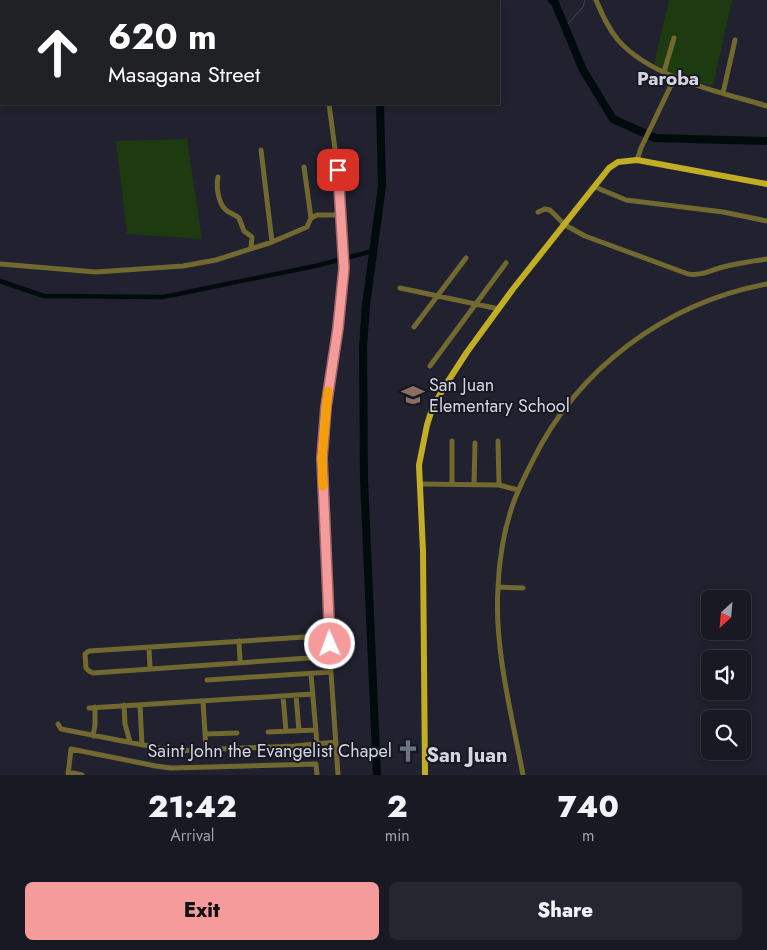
<!DOCTYPE html>
<html lang="en">
<head>
<meta charset="utf-8">
<style>
  body { margin:0; font-family:Jost,sans-serif; background:#262630; color:#f1f3f6; height:100vh; display:flex; flex-direction:column; font-size:19px; white-space:nowrap }
  * { box-sizing:border-box; margin:0 }
  p { font-size:16px; color:#9fa0a6 }
  .icon { flex:none; width:28px; height:28px; fill:none; stroke:currentColor; stroke-width:2; stroke-linecap:round; stroke-linejoin:round }
  .map { position:relative; height:775px; overflow:hidden }
  .sheet { display:flex; flex-direction:column; background:#191923; flex:1 }
  .sheet>* { flex:none }
  .banner { position:absolute; left:0px; top:0px; width:500px; height:105px; box-shadow:0 2px 8px #0003,0 0 0 1px #373841; background:#202124; color:#fff; overflow:hidden }
  .needle { width:32px; rotate:206deg }
  .buttons { position:absolute; left:701px; top:590px; display:grid; gap:10px }
  .buttons a { display:grid; place-items:center; width:50px; height:50px; border-radius:8px; background:#191923; box-shadow:0 2px 8px #0003,0 0 0 1px #373841; font-size:25px }
  .pin { position:absolute; display:grid; place-items:center; width:42px; height:42px; color:#fff; margin:-21px; border-radius:10px; box-shadow:0 2px 8px #0006 }
  .me { position:absolute; width:55px; margin:-28px; rotate:358deg; stroke-linejoin:round; filter:drop-shadow(0 0 4px #0008) }
  .turn { display:flex; align-items:center; gap:18px; height:105px; padding:0 25px; font-size:22px }
  .turn .icon { width:65px; height:65px; stroke-width:2.5 }
  .turn b { display:block; font-size:35px; line-height:42px }
  .eta { display:flex; justify-content:space-evenly; align-items:center; height:85px; text-align:center }
  .eta b { font-size:30px; font-weight:800; line-height:35px }
  .action { display:flex; gap:10px; margin-top:auto; padding:10px 25px }
  .action a { flex:1; height:58px; border-radius:8px; background:#f59b9c; color:#111; font-size:20px; font-weight:800; line-height:58px; text-align:center }
  .action a+a { background:#262630; color:#f1f3f6 }
  .map>svg:first-child { display:block }
  .green { fill:#1d3a10 }
  .lines { fill:none; stroke-linecap:round; stroke-linejoin:round }
  .stream { stroke:#41484d; stroke-width:1 }
  .canal { stroke:#010b0e; stroke-width:4.5 }
  .river { stroke:#010b0e; stroke-width:8 }
  .minor { stroke:#716930; stroke-width:5 }
  .major { stroke:#c2ae24; stroke-width:6 }
  .route-casing { stroke:#9f6565; stroke-width:12 }
  .route { stroke:#f59b9c; stroke-width:9 }
  .slow { stroke:#f59e0b; stroke-width:9 }
  .labels { text-anchor:middle; dominant-baseline:central; stroke-width:4; stroke-linejoin:round; paint-order:stroke }
  .poi-label { font-size:18px; fill:#d5d5df; stroke:#181825; text-anchor:start }
  .neighbourhood-label { font-size:19px; font-weight:bold; fill:#d5d5df; stroke:#181825 }
  .quarter-label { font-size:20px; font-weight:bold; fill:#d5d5df; stroke:#181825 }
</style>
</head>
<body>
<div class="map">
<svg width="767" height="775" viewBox="0 0 767 775">
  <rect width="100%" height="100%" fill="#21212f"/>
  <path class="green" d="M669 0H732L713 86 681 78 654 64Z
    M187 139 202 239 127 234 116 141Z"/>
  <g class="lines">
    <path class="stream" d="M565 27 583 7 585 0"/>
    <path class="canal" d="M0 281 44 296 163 297 315 266 373 251"/>
    <path class="river" d="M374 0V1
      M552 0 555 3 583 70 613 119 655 138 767 141
      M377 775 364 480 363 346 366 305 382 186 380 104"/>
    <path class="minor" d="M151 0V1
      M247 0V1
      M316 0V1
      M596 0C602 14 608 28 618 40 651 78 720 92 767 106
      M207 1V0
      M0 12H1
      M664 72 674 38
      M723 93 735 40
      M329 104 340 187 344 268 338 328 326 407 322 458 331 672 338 775
      M261 150 272 242
      M637 160 641 148 675 77
      M304 167 311 218
      M218 177C216 186 218 202 225 209 228 213 235 214 239 218L244 231 252 237 251 248
      M595 187 626 200 723 212 767 221
      M538 212 545 209 550 210 565 225 585 236 688 274C702 276 711 270 723 267 737 263 753 261 767 259
      M0 264 96 272 183 266 216 260 272 242 307 227 311 218 317 215H341
      M400 288 499 309
      M414 327 466 258
      M430 366 506 263
      M452 441V484
      M498 441 499 485
      M420 484 499 485 518 490
      M474 485 475 443
      M498 587 523 588
      M305 637 311 639 313 652 309 658 93 673 89 671 86 668 85 654 89 651Z
      M239 641 240 661
      M149 648 150 668
      M313 652 330 651
      M311 674 317 744
      M207 680 331 672
      M296 695 299 731
      M283 696 286 731
      M203 701 206 749
      M124 705 125 724 130 742
      M140 705 142 745
      M89 708 313 694
      M58 724 61 729 174 751 295 746 336 742
      M268 732 316 730
      M205 734 237 733
      M93 736 95 725V707
      M68 772 82 775
      M68 775 71 749 156 766 171 768 316 764 317 775
      M523 775C512 716 494 648 498 588 499 562 503 535 511 510 516 493 524 478 532 462 577 369 665 303 767 284"/>
    <path class="major" d="M425 775 423 551 419 465 427 425 432 409 443 389 467 352 513 289 609 168 618 162 637 160 767 184"/>
  </g>
  <g class="lines">
    <defs>
      <path id="route" d="M330 644 322 458 326 407 338 328 344 268 338 170"/>
    </defs>
    <use href="#route" class="route-casing"/>
    <use href="#route" class="route"/>
    <path class="slow" d="M323 486 322 458 328 391"/>
  </g>
  <defs>
    <symbol id="school-bare" viewBox="-9 -9 18 18"><path d="M0-5L7-2L0 1L-7-2ZM-4 1L0 2.5L4 1V4Q0 6-4 4Z" fill="#8d6e63" stroke="#181825" stroke-width="2.5" paint-order="stroke"/></symbol>
    <symbol id="church-bare" viewBox="-9 -9 18 18"><path d="M-1.2-6h2.4v3.5h3.3v2.4h-3.3V6h-2.4V-.1h-3.3v-2.4h3.3Z" fill="#6b7280" stroke="#181825" stroke-width="2.5" paint-order="stroke"/></symbol>
  </defs>
  <g fill-rule="evenodd">
    <use href="#school-bare" x="397" y="379" width="32" height="32"/>
    <use href="#church-bare" x="392" y="735" width="32" height="32"/>
  </g>
  <g class="labels">
    <g class="poi-label">
      <text x="429" y="385">San Juan<tspan x="429" dy="21">Elementary School</tspan></text>
      <text x="392" y="751" text-anchor="end">Saint John the Evangelist Chapel</text>
    </g>
    <g class="neighbourhood-label">
      <text x="668" y="78">Paroba</text>
    </g>
    <g class="quarter-label">
      <text x="467" y="755">San Juan</text>
    </g>
  </g>
</svg>
<div class="buttons">
<a><svg class="needle" viewBox="-14 -14 28 28"><path d="M0-13l5 13h-10z" fill="#e53935"/><path d="M0 13l5-13h-10z" fill="#9fa0a6"/></svg></a>
<a><svg class="icon" aria-label="sound" viewBox="0 0 24 24"><path d="M4 9h4l5-4v14l-5-4H4zM17 9q2 3 0 6"/></svg></a>
<a><svg class="icon" aria-label="search" viewBox="0 0 24 24"><circle cx="10" cy="10" r="6"/><path d="M15 15l6 6"/></svg></a>
</div>
<div class="pin" style="left:338px;top:170px;background:#d93025"><svg class="icon" aria-label="arrive" viewBox="0 0 24 24"><path d="M6 21V4h12l-3 4 3 4H6"/></svg></div>
<svg class="me" style="left:330px;top:644px" viewBox="-20 -20 40 40"><circle r="17" fill="#f59b9c" stroke="#fff" stroke-width="3"/><path d="M0-11L8 9 0 5-8 9z" fill="#fff"/></svg>
<div class="banner">
<div class="turn"><svg class="icon" aria-label="ahead" viewBox="0 0 24 24"><path d="M12 20V5M6 11l6-6 6 6"/></svg><div><b>620 m</b>Masagana Street</div></div>
</div>
</div>
<section class="sheet">
<div class="eta">
<div><b>21:42</b><p>Arrival</p></div>
<div><b>2</b><p>min</p></div>
<div><b>740</b><p>m</p></div>
</div>
<div class="action"><a>Exit</a><a>Share</a></div>
</section>
</body>
</html>
